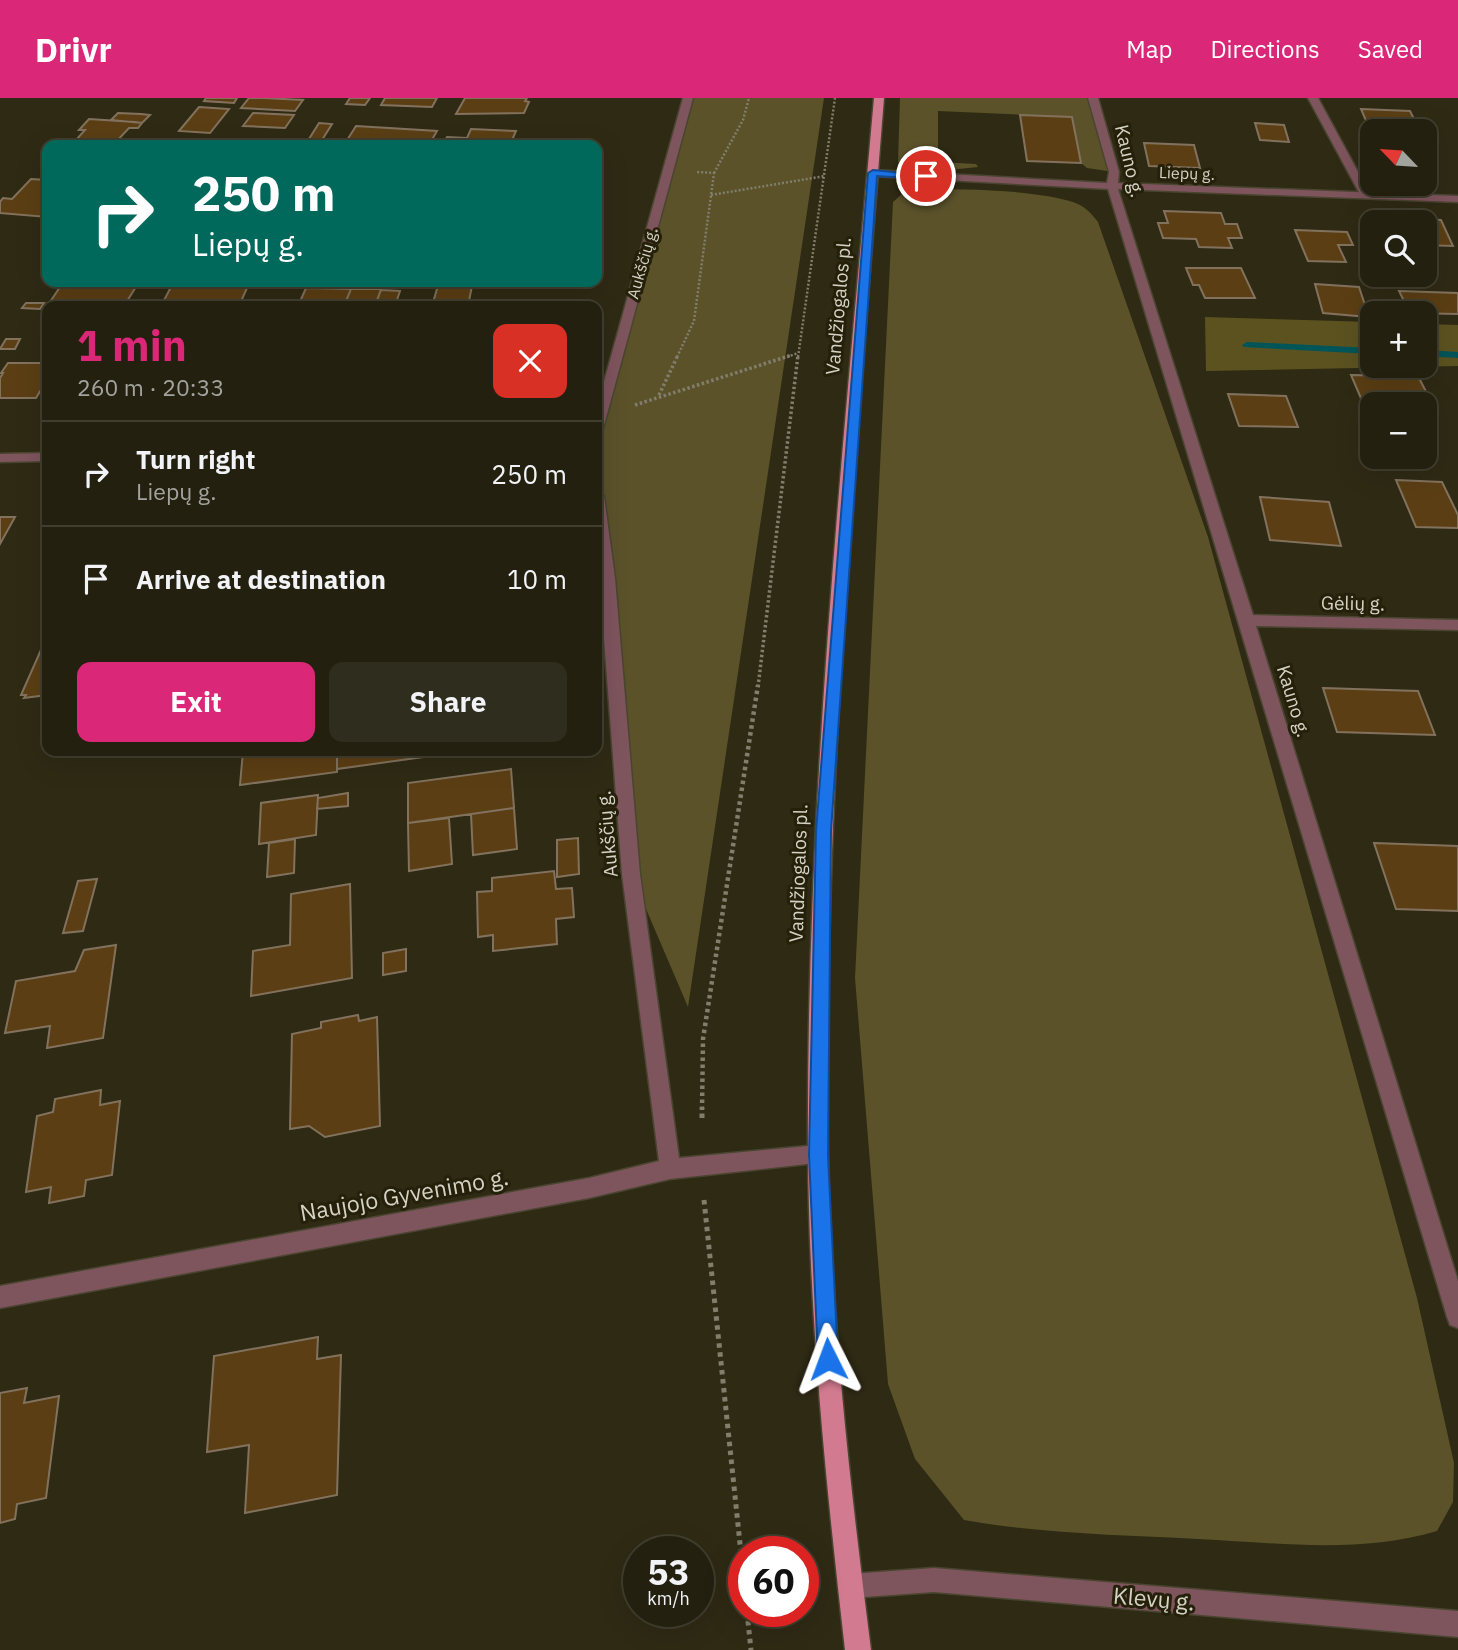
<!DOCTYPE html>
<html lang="en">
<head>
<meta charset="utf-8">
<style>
  body { margin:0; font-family:"IBM Plex Sans",sans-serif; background:#2f2d1d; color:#f1f3f6; height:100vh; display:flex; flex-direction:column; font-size:26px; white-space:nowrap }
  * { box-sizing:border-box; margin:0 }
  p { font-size:23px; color:#a3a39e }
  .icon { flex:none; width:38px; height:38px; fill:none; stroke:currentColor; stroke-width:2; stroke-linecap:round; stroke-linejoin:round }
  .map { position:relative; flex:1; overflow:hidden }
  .sheet { position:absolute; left:42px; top:203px; width:560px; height:455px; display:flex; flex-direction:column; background:#23200f; border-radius:14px; box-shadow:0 7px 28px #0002,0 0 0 2px #403e2f }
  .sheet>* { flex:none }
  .top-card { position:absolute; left:42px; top:42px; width:560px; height:147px; border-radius:14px; box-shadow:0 7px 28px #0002,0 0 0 2px #403e2f; background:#00695c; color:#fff; overflow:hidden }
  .needle { width:46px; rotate:295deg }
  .fabs { position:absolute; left:1360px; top:21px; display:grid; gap:14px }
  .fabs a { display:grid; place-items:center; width:77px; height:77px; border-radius:14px; background:#23200f; box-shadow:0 7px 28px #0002,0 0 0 2px #403e2f; font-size:35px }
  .speed { position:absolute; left:623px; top:1438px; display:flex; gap:14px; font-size:35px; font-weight:700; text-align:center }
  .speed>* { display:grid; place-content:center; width:91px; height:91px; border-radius:50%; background:#23200f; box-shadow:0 7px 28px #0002,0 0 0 2px #403e2f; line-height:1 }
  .speed small { font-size:18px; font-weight:400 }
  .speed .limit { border:10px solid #d22; background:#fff; color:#111 }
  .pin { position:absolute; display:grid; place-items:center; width:60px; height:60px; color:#fff; margin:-30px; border:4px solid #fff; border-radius:50%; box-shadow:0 2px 7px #0007 }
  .me { position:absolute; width:77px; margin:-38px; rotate:357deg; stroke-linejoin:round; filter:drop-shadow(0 0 5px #0008) }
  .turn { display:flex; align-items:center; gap:24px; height:147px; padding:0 35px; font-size:32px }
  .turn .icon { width:91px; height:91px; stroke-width:2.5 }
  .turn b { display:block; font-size:49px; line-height:60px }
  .round { display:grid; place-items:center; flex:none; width:74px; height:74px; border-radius:14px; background:#2f2d1d }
  .head { display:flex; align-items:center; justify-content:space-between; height:119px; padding:0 35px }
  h1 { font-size:42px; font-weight:700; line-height:52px; color:#db2777 }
  .primary-button { display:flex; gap:14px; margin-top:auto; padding:14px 35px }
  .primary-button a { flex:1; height:80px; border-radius:14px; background:#db2777; color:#fff; font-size:28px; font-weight:700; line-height:80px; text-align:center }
  .primary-button a+a { background:#2f2d1d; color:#f1f3f6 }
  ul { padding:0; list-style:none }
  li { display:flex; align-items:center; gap:21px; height:105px; padding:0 35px; border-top:2px solid #403e2f }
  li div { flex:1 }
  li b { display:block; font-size:26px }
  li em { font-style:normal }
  header { display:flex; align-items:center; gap:42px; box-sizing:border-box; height:98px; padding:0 35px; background:#db2777; color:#fff }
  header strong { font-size:33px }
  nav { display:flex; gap:38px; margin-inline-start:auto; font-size:24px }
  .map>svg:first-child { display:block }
  .green { fill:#5b522a }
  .forest { fill:#5c5220 }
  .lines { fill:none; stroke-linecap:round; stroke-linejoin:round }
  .stream { fill:#005559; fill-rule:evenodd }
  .building { fill:#5b3e14; stroke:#82725d; stroke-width:2 }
  .lane-casing { stroke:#494530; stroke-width:3 }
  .street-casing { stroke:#494530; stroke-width:3 }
  .primary-casing { stroke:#494530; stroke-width:3 }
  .path-far3 { stroke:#817e6c; stroke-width:2.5; stroke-dasharray:2 2; stroke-linecap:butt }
  .path-far2 { stroke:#817e6c; stroke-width:3.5; stroke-dasharray:2.5 2.5; stroke-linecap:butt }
  .path-far1 { stroke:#817e6c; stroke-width:4.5; stroke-dasharray:3.5 3.5; stroke-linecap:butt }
  .path { stroke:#817e6c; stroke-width:5; stroke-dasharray:4.5 4.5; stroke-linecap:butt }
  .lane { fill:#7e545d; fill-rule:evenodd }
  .street { fill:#7e545d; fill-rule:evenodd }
  .primary { fill:#d27b90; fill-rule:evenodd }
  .route { fill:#1a73e8; stroke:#114b97; stroke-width:2 }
  .labels { text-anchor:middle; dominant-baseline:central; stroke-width:6; stroke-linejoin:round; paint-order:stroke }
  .far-street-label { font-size:16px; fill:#d4d2c4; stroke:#25200a }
  .street-label { font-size:19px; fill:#d4d2c4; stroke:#25200a }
  .near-street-label { font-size:23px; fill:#d4d2c4; stroke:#25200a }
</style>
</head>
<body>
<header>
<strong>Drivr</strong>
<nav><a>Map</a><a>Directions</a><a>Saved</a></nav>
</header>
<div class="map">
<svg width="1458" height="1552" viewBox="0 0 1458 1552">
  <rect width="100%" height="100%" fill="#2f2a14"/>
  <path class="green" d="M688 0H824L688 909 631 776 597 398V331Z
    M900 0H1093L1114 74 1087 70 1081 65 1071 19 938 13V64L976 66 978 69 949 72 903 68 898 64Z
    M915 91C960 91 1031 91 1073 104 1085 108 1091 115 1098 124L1208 439 1417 1200 1454 1365 1453 1404 1437 1433C1360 1456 1278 1445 1198 1441 1120 1437 1042 1436 964 1422L915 1361 888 1286 855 880 893 104 903 95Z"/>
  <path class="forest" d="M1205 219 1372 224V268H1424L1425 226 1458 227V268L1206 273Z"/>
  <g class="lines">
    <path class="stream" d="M1247 244 1372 250V256L1244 249 1242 247Z
      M1424 252 1458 254V260L1424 258Z"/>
  </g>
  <path class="building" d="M206 0H237L234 5 204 3Z
    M249 0H264L303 2 295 13 241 10Z
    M350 0H370L365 7 346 6Z
    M385 0H437L432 9 381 7Z
    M465 0H527L525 3 529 4 524 15 456 16Z
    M199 9 229 11 210 35 179 33Z
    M1361 11 1410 13 1420 33 1370 32Z
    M118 15 141 16 150 17 142 25 111 22Z
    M253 15 294 17 285 30 243 28Z
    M1020 17 1072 19 1081 65 1027 63Z
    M89 21 135 24 142 25 138 30H129L115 45 75 43 85 32H79Z
    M319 25 332 26 322 42 309 41Z
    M1255 25 1284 27 1289 44 1260 42Z
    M356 28 437 33 429 47H344Z
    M471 31 516 33 510 47H442L447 39 467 40Z
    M1144 45 1194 47 1200 70 1149 68Z
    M31 81 47 82V119L0 115V104L3 100 12 101Z
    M1164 113 1221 115 1225 126H1237L1242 140H1228L1232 150 1199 149 1196 141 1163 140 1158 125H1168Z
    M1387 119 1441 122 1453 148 1424 147V124H1389Z
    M1295 132 1347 134 1353 147H1338L1346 164 1308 163Z
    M1186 170H1241L1255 200H1205L1199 187H1193Z
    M107 184H139L124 208 48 207 62 186 106 187Z
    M439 184H485L484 188H472L468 208H432Z
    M1315 186 1359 189 1369 219 1323 215Z
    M171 189 247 190 239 208H161Z
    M306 190 351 191 344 208H298Z
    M351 191H381L375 208H344Z
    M381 192 400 193 395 208H375Z
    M1399 193 1458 195V216L1410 215Z
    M26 205H44L40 211 22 210Z
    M6 241H20L15 251H0Z
    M8 265H47V282L36 300H0V280L3 275H1Z
    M1351 277 1418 278 1436 313H1424V306H1372V312H1366Z
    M1228 296 1286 298 1298 329 1239 328Z
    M1396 382 1442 384 1458 417V430L1416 429Z
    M1260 399 1329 404 1341 448 1270 442Z
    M0 419H15L0 446Z
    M44 545H47V597L24 600 26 597H21Z
    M1323 590 1418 593 1435 637 1337 634Z
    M243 653H337V674L240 687Z
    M337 653H467L337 671Z
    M511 671 514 710 408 725V685Z
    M348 695V708L317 711 318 700Z
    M318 697 316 737 259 746 261 705Z
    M514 710 517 751 473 757 471 716Z
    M449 720 452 766 409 773 408 725Z
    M578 740 579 776 557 779V742Z
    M295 741 294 775 267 779 269 745Z
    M1374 745 1458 748V813L1396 811Z
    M554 773 556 791 572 790 574 819 556 821 557 846 493 853V837L478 839 477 794 492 793V780Z
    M97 781 83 833 63 835 78 783Z
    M350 786 352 880 251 898 253 853 290 847 291 796Z
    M116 847 103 940 47 950 50 928 5 935 16 883 75 873 84 852Z
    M406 851V873L383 877V855Z
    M358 917 359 923 377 919 380 1028 325 1039 309 1028 290 1031 292 936 321 930V924Z
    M101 992 100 1007 120 1003 112 1077 86 1082 84 1098 49 1105 51 1089 26 1094 37 1018 53 1014 55 1001Z
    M318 1239 317 1261 341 1257 337 1397 245 1415 249 1347 207 1354 214 1258Z
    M27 1290 24 1305 59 1298 46 1400 17 1406 15 1421 0 1425V1295Z"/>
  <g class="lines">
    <defs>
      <path id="lane" d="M1308 0H1318L1371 98 1370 100 1361 98Z"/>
      <path id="street" d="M683 0H693L603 331 597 335V309Z
        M1088 0H1098L1119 74 1118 85 1458 98V104L1118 91 1253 517 1458 522V532L1256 528 1458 1183V1230L1450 1227 1447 1219 1108 91 873 78 868 75 873 72 1107 85 1109 74Z
        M47 355V363L0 364V356Z
        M597 393 604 398 615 480 640 776 679 1060 818 1047 825 1050 828 1057 825 1064 670 1081 589 1100 0 1210V1188L589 1080 659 1063 622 776 597 449Z
        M934 1470 1458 1513V1539L934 1494 850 1500 841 1497 838 1488 841 1479 850 1476Z"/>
      <path id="primary" d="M874 0H884C856 350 823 702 828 1054 831 1221 850 1387 871 1552H845C826 1386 809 1220 808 1053 806 701 843 350 874 0Z"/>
    </defs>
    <use href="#lane" class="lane-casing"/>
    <use href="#street" class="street-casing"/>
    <use href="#primary" class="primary-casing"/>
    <path class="path-far3" d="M714 75 743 22 749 0
      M711 97 825 78
      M677 259 694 223 714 75 697 74
      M787 259 798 255
      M798 259 835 0"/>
    <path class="path-far2" d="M659 297 678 257
      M635 307 792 257
      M758 589 798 257"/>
    <path class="path-far1" d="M702 1012 703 941 758 587"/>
    <path class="path" d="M702 1020V1010
      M704 1102 744 1484
      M747 1514 751 1552"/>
    <use href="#lane" class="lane"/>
    <use href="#street" class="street"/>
    <use href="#primary" class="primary"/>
  </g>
  <path class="route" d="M873 72 931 78 926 81 877 78 831 733 828 1057 838 1261 835 1268 828 1271 821 1268 818 1261 809 1057 816 733 868 75Z"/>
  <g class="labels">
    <g class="far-street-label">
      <text transform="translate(1187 75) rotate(2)">Liepų g.</text>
      <text transform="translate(642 165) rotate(-74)">Aukščių g.</text>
    </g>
    <g class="street-label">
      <text transform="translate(1130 63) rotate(77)">Kauno g.</text>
      <text transform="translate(838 208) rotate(-85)">Vandžiogalos pl.</text>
      <text transform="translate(1353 505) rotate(1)">Gėlių g.</text>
      <text transform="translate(1294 603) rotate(73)">Kauno g.</text>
      <text transform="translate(607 736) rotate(-95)">Aukščių g.</text>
      <text transform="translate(798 775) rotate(-88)">Vandžiogalos pl.</text>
    </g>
    <g class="near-street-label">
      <text transform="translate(404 1096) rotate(-10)">Naujojo Gyvenimo g.</text>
      <text transform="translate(1154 1500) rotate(5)">Klevų g.</text>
    </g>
  </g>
</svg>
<div class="fabs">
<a><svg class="needle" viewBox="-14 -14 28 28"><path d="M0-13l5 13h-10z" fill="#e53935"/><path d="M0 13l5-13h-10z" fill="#a3a39e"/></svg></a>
<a><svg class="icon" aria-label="search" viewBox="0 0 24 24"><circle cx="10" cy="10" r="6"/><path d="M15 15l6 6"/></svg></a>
<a>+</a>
<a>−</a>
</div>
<div class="speed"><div>53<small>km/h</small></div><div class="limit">60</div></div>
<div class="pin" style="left:926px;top:78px;background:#d93025"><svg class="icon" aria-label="arrive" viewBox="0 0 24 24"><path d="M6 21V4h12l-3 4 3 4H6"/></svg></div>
<svg class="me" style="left:828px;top:1261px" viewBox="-20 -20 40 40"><path d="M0-17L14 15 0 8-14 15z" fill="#1a73e8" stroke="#fff" stroke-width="4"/></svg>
<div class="top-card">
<div class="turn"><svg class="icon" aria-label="right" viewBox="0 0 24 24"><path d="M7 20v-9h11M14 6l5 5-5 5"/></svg><div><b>250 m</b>Liepų g.</div></div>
</div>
<section class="sheet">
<div class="head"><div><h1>1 min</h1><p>260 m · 20:33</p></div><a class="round" style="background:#d93025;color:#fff"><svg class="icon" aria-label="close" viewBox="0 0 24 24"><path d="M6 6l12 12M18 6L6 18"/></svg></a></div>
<ul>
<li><svg class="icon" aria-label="right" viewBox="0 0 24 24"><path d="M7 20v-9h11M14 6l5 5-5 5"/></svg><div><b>Turn right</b><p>Liepų g.</p></div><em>250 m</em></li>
<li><svg class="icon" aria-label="arrive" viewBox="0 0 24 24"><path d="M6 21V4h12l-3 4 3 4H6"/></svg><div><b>Arrive at destination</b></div><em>10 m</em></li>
</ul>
<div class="primary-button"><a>Exit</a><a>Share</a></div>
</section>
</div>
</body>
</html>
